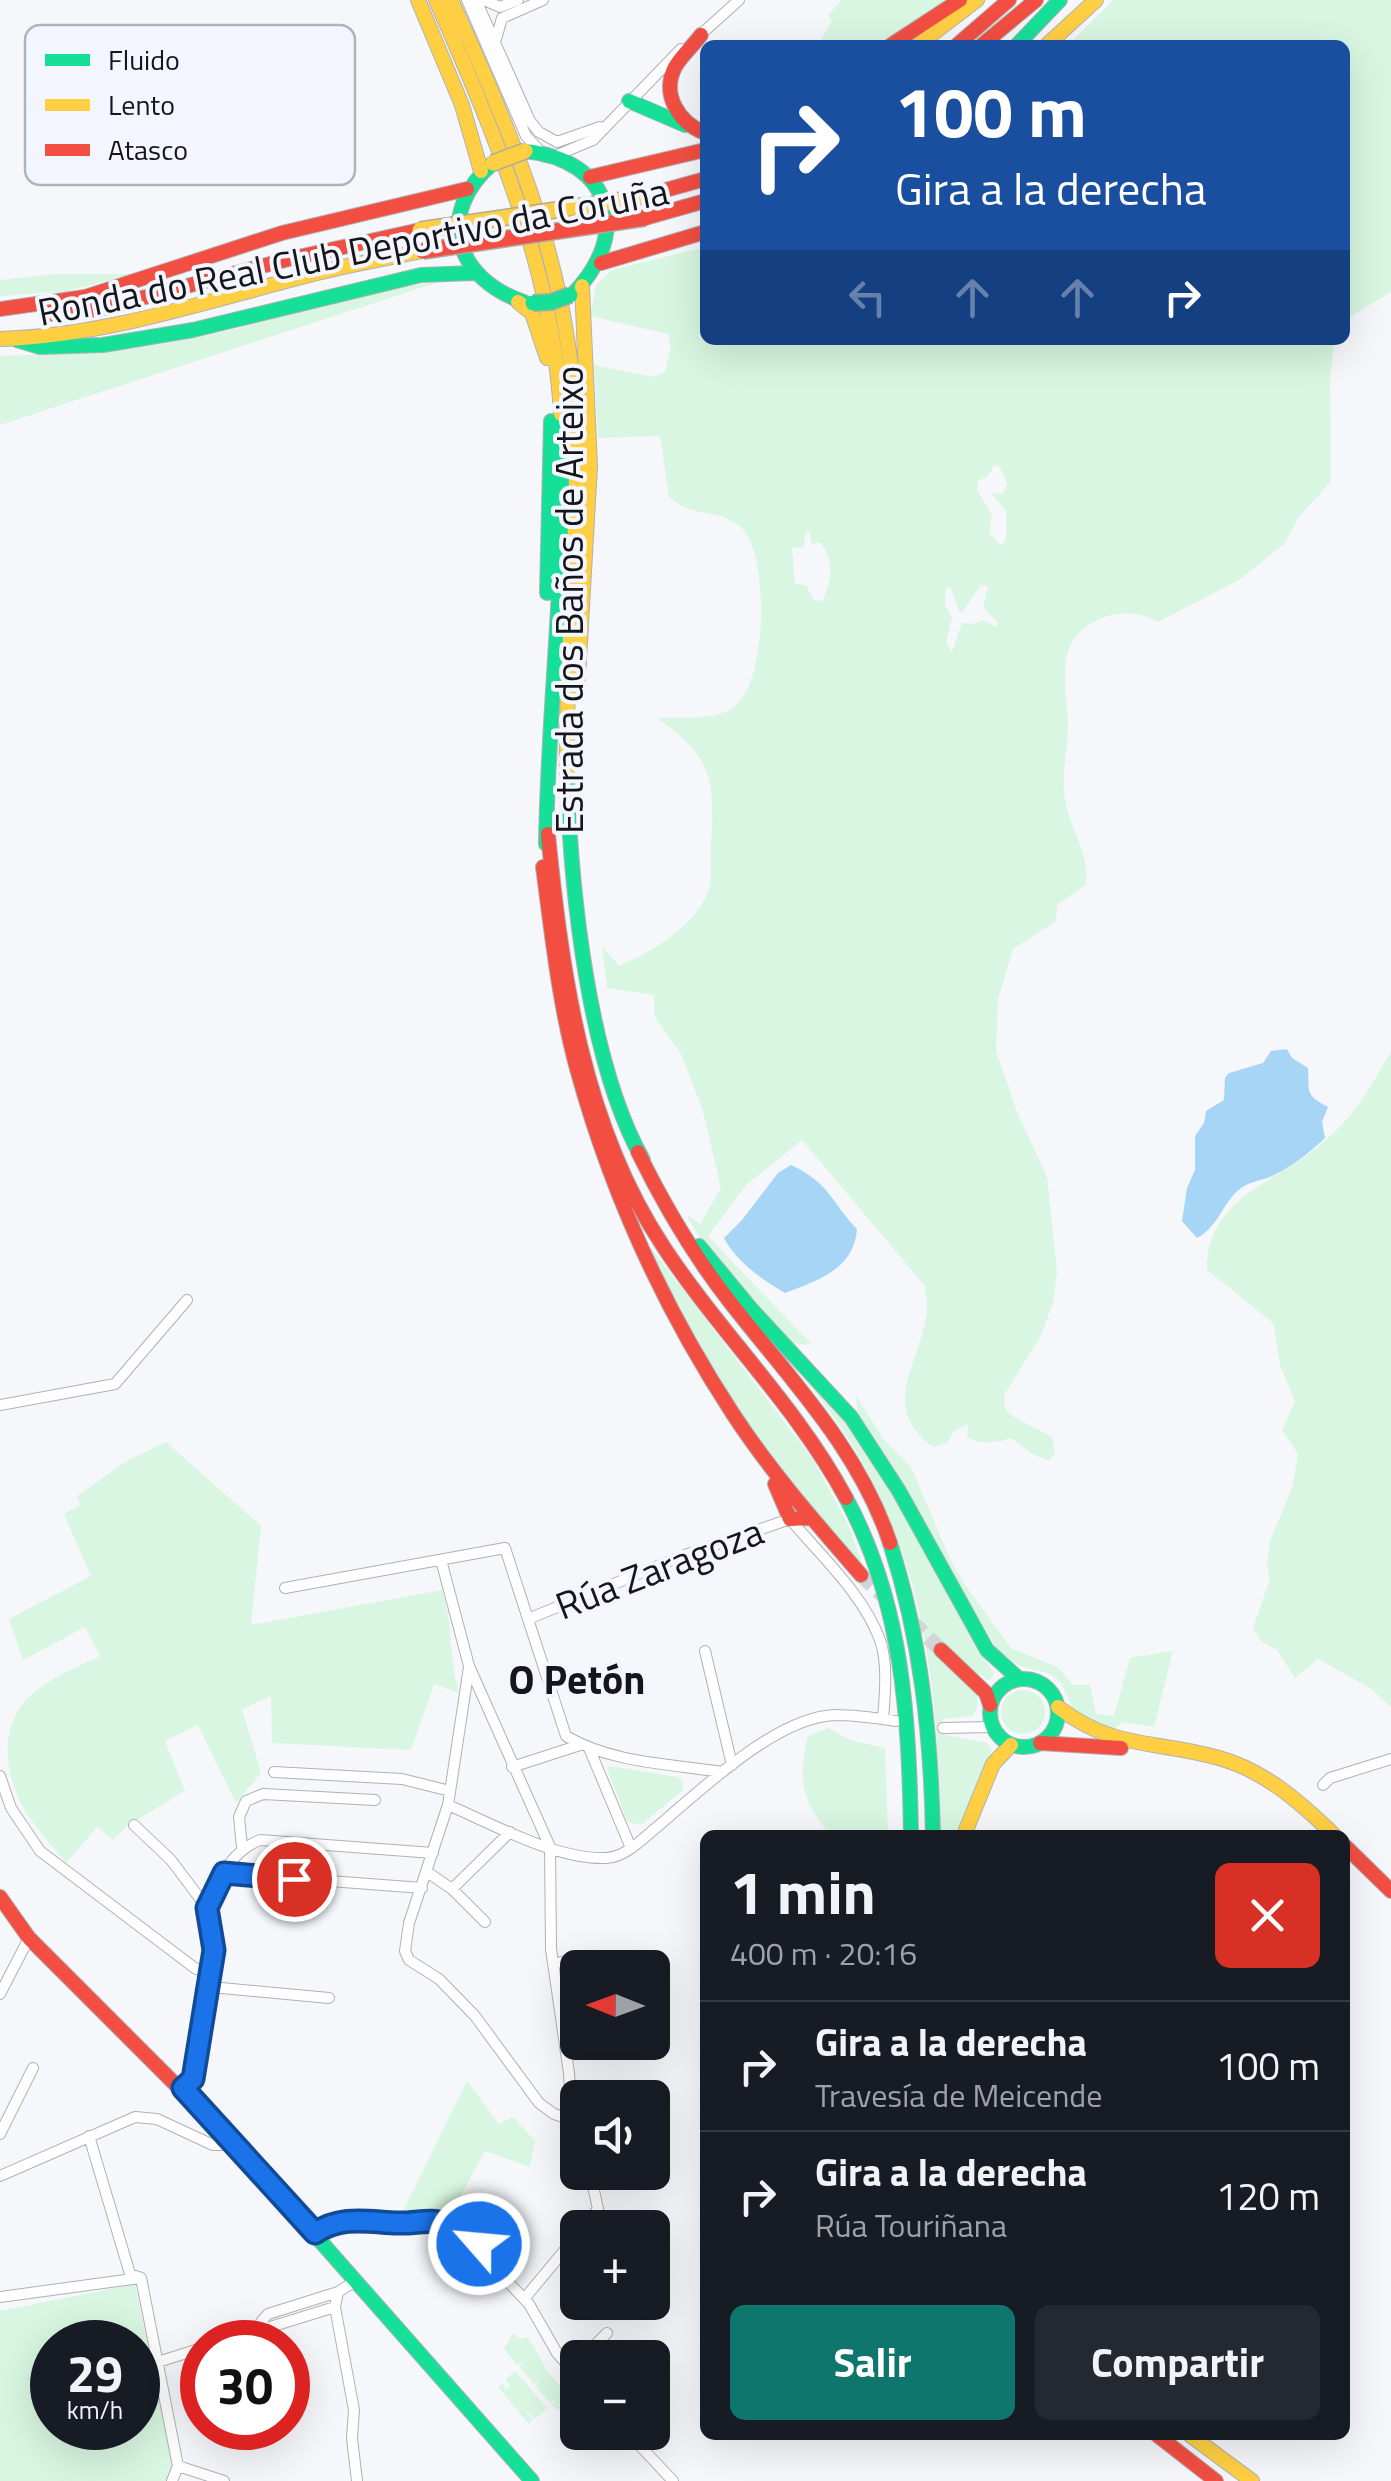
<!DOCTYPE html>
<html lang="es">
<head>
<meta charset="utf-8">
<style>
  body { margin:0; font-family:"Titillium Web",sans-serif; background:#242831; color:#f1f3f6; height:100vh; display:flex; flex-direction:column; font-size:38px; white-space:nowrap }
  * { box-sizing:border-box; margin:0 }
  p { font-size:32px; color:#9ea1a6 }
  .icon { flex:none; width:55px; height:55px; fill:none; stroke:currentColor; stroke-width:2; stroke-linecap:round; stroke-linejoin:round }
  .map { position:relative; flex:1; overflow:hidden }
  .side { position:absolute; left:700px; top:1830px; width:650px; height:610px; display:flex; flex-direction:column; background:#171b24; border-radius:15px; box-shadow:0 10px 40px #0002 }
  .side>* { flex:none }
  .banner { position:absolute; left:700px; top:40px; width:650px; height:305px; border-radius:15px; box-shadow:0 10px 40px #0002; background:#1a4fa0; color:#fff; overflow:hidden }
  .needle { width:65px; rotate:271deg }
  .tools { position:absolute; left:560px; top:1950px; display:grid; gap:20px }
  .tools a { display:grid; place-items:center; width:110px; height:110px; border-radius:15px; background:#171b24; box-shadow:0 10px 40px #0002; font-size:50px }
  .speed { position:absolute; left:30px; top:2320px; display:flex; gap:20px; font-size:50px; font-weight:700; text-align:center }
  .speed>* { display:grid; place-content:center; width:130px; height:130px; border-radius:50%; background:#171b24; box-shadow:0 10px 40px #0002; line-height:1 }
  .speed small { font-size:25px; font-weight:400 }
  .speed .limit { border:15px solid #d22; background:#fff; color:#111 }
  .pin { position:absolute; display:grid; place-items:center; width:85px; height:85px; color:#fff; margin:-42px; border:5px solid #fff; border-radius:50%; box-shadow:0 2px 10px #0007 }
  .me { position:absolute; width:110px; margin:-55px; rotate:297deg; stroke-linejoin:round; filter:drop-shadow(0 0 8px #0008) }
  .turn { display:flex; align-items:center; gap:35px; height:210px; padding:0 30px; font-size:45px }
  .turn .icon { width:130px; height:130px; stroke-width:2.5 }
  .turn b { display:block; font-size:70px; line-height:85px }
  .lanes { display:flex; align-items:center; height:95px; padding:0 30px; background:#0003; justify-content:center; gap:50px; direction:ltr }
  .lanes .off { opacity:.35 }
  .round { display:grid; place-items:center; flex:none; width:105px; height:105px; border-radius:15px; background:#242831 }
  .head { display:flex; align-items:center; justify-content:space-between; height:170px; padding:0 30px }
  h1 { font-size:60px; font-weight:700; line-height:75px }
  .primary-button { display:flex; gap:20px; margin-top:auto; padding:20px 30px }
  .primary-button a { flex:1; height:115px; border-radius:15px; background:#0f766e; color:#fff; font-size:40px; font-weight:700; line-height:115px; text-align:center }
  .primary-button a+a { background:#242831; color:#f1f3f6 }
  ul { padding:0; list-style:none }
  li { display:flex; align-items:center; gap:30px; height:130px; padding:0 30px; border-top:2px solid #363941 }
  li div { flex:1 }
  li b { display:block; font-size:38px }
  li em { font-style:normal }
  .map>svg:first-child { display:block }
  .green { fill:#d8f6e1; fill-rule:evenodd }
  .water { fill:#a7d5f6 }
  .lines { fill:none; stroke-linecap:round; stroke-linejoin:round }
  .primary-tunnel { stroke:#d4d5d9; stroke-width:15; stroke-dasharray:15 8; stroke-linecap:butt }
  .street-casing { stroke:#b0b1b5; stroke-width:12 }
  .fast-casing { stroke:#b0b1b5; stroke-width:16 }
  .slow-casing { stroke:#b0b1b5; stroke-width:16 }
  .jam-casing { stroke:#b0b1b5; stroke-width:16 }
  .street { stroke:#fefefe; stroke-width:10 }
  .fast { stroke:#16e098; stroke-width:14 }
  .slow { stroke:#ffcf43; stroke-width:14 }
  .jam { stroke:#f24e42; stroke-width:14 }
  .fast-bridge-casing { stroke:#b0a99f; stroke-width:18; stroke-linecap:butt }
  .slow-bridge-casing { stroke:#b0a99f; stroke-width:18; stroke-linecap:butt }
  .jam-bridge-casing { stroke:#b0a99f; stroke-width:18; stroke-linecap:butt }
  .fast-bridge { stroke:#16e098; stroke-width:15 }
  .slow-bridge { stroke:#ffcf43; stroke-width:15 }
  .jam-bridge { stroke:#f24e42; stroke-width:15 }
  .route-casing { stroke:#114b97; stroke-width:25 }
  .route { stroke:#1a73e8; stroke-width:18 }
  .labels { text-anchor:middle; dominant-baseline:central; stroke-width:8; stroke-linejoin:round; paint-order:stroke }
  .street-label { font-size:38px; fill:#141619; stroke:#f3f6fe }
  .neighbourhood-label { font-size:40px; font-weight:bold; fill:#141619; stroke:#f3f6fe }
  .key { fill:#f3f6fe; stroke:#b0b3b9; stroke-width:2.5 }
  .key-label { font-size:28px; fill:#141619 }
</style>
</head>
<body>
<div class="map">
<svg width="1391" height="2481" viewBox="0 0 1391 2481">
  <rect width="100%" height="100%" fill="#f6f7fb"/>
  <path class="green" d="M842 0H949L876 45H818L832 21 828 15Z
    M1113 0H1391V292L1345 320V45H1068Z
    M705 247V340H1334L1330 381 1331 481 1299 517 1284 544 1239 580 1158 622C1138 611 1120 611 1099 619 1086 625 1072 637 1068 651 1061 673 1068 705 1068 728 1067 754 1060 778 1066 805 1072 833 1090 855 1086 885L1057 905 1056 921 1013 949 998 999 996 1051 1019 1117 1047 1176 1057 1273 1053 1302 1041 1336 1004 1395 1005 1409C1018 1423 1036 1427 1052 1437L1055 1453 1049 1461 1031 1453 1011 1438C997 1442 980 1446 967 1437L968 1424 955 1430 946 1444 933 1447C880 1407 917 1369 926 1318 928 1307 926 1296 925 1286L802 1140 746 1185 708 1236 812 1345 792 1343 775 1326 702 1241 688 1218 689 1216 700 1224 721 1188 703 1111 681 1054 654 1016V995L607 988 602 946 619 966C653 951 693 928 708 892 713 879 710 859 711 845 715 780 713 757 657 718 681 717 712 721 733 708 767 685 769 563 745 532 731 514 709 515 689 509 682 507 676 502 669 497L660 436 598 438 594 365 652 377 665 372 671 347 668 334 590 316 596 285 612 270ZM994 465 999 466 1007 482 1004 493 992 494 1006 511V539L1001 546 989 533 992 515 977 490 978 481 988 476ZM809 531 812 544 820 542C835 561 832 581 822 601L814 600 806 585 795 584 792 547 804 548 805 534ZM981 585 988 587 983 607 998 623 996 627 983 620 972 624 962 623 952 652 946 642 952 617 945 605 946 588 950 586 959 611 962 612Z
    M55 274H132L68 291 0 296V280Z
    M445 280 0 425V356L96 352 161 344 219 333 360 295Z
    M1391 1052V1707L1370 1688 1318 1659 1295 1678 1277 1650 1262 1642 1253 1628 1270 1579 1267 1564 1270 1541 1292 1488 1298 1454 1282 1430 1295 1401 1281 1368 1273 1323 1207 1270C1206 1212 1253 1189 1296 1163 1313 1152 1335 1133 1349 1117 1365 1098 1378 1073 1391 1052Z
    M648 1244 812 1458 848 1524 865 1572 776 1469 698 1353 644 1247Z
    M808 1377C890 1467 929 1572 994 1673L990 1681 974 1671 978 1705 972 1716 943 1719 941 1734 987 1743 992 1750 957 1835H941C938 1692 926 1559 846 1435 834 1416 819 1397 805 1379Z
    M856 1396 885 1441 911 1467 951 1561 968 1589 1011 1648 1059 1668 1073 1685H1090L1096 1714 1114 1716 1130 1658 1173 1651 1154 1727 1123 1722 1107 1733 1088 1723 1073 1708 1061 1683 1051 1674 1019 1666 998 1651 947 1566 911 1496 858 1417Z
    M166 1442 261 1526 251 1625 442 1590C453 1624 449 1659 459 1693L434 1684 411 1750 272 1743 271 1696 242 1709 261 1773 236 1803 198 1725 165 1741 185 1791 128 1825 113 1840 97 1827 66 1863C51 1844 30 1823 20 1801 1 1763 2 1715 38 1689 57 1675 80 1666 100 1656L85 1627 23 1660 9 1619 91 1576 64 1514 80 1505 77 1496 130 1459Z
    M1001 1712a22 22 0 1 1 44 0a22 22 0 1 1-44 0Z
    M828 1728 850 1740 885 1748 888 1835H831C801 1801 798 1780 808 1736Z
    M609 1766 678 1777 683 1782V1790L642 1824 628 1823 607 1769Z
    M467 2081 499 2124 513 2117 535 2141 530 2167 485 2151 449 2217 401 2215Z
    M135 2284 173 2466 167 2481H0V2311ZM52 2342H138V2428H52Z
    M513 2333 520 2339 528 2337 547 2371 571 2399 557 2410 552 2405 557 2399 550 2403 536 2386 540 2379 534 2384 519 2367 524 2361 517 2365 504 2349Z
    M515 2371 547 2408 535 2419 524 2409 533 2420 529 2424 498 2387 502 2383 506 2389 510 2386 505 2380Z"/>
  <path class="water" d="M1287 1049 1292 1058 1308 1068C1309 1092 1305 1095 1328 1107L1322 1122 1325 1138C1309 1153 1293 1166 1274 1175 1264 1180 1253 1181 1244 1186 1224 1198 1219 1227 1197 1238L1182 1221 1187 1188 1195 1170V1136L1204 1123 1206 1111 1224 1100 1225 1078 1229 1073 1263 1063 1271 1051Z
    M791 1165C829 1182 831 1202 857 1229 854 1269 819 1280 785 1293 762 1280 736 1261 724 1238L742 1220 778 1173Z"/>
  <g class="lines">
    <path class="primary-tunnel" d="M861 1575 891 1603
      M912 1622 941 1650"/>
    <defs>
      <path id="street" d="M467 0 526 136 539 150
        M476 0 530 121 539 132 557 142 600 127
        M484 0 500 7 518 0
        M699 36 739 0
        M496 39 502 18 543 0
        M557 155 593 140 681 49
        M0 1405 115 1384 187 1300
        M441 1560 469 1666 550 1847 551 1949 569 2073 572 2120 578 2135
        M285 1588 505 1548 566 1736C611 1763 672 1764 722 1772
        M528 1619 682 1556 790 1519C821 1556 863 1594 880 1640 888 1662 885 1695 883 1719
        M705 1651 732 1765
        M469 1667 448 1805 409 1923 405 1951 409 1960 439 1979 475 2016 539 2103 554 2114 572 2120
        M943 1728 992 1727
        M589 1748 631 1848
        M512 1767 580 1745
        M274 1772 402 1779 450 1791
        M0 1776 11 1808 40 1851 196 1969 212 1971
        M1323 1785 1330 1778 1391 1759
        M448 1805C493 1824 556 1860 606 1858 626 1857 642 1839 657 1827 701 1790 776 1717 835 1715 855 1715 876 1718 896 1721
        M134 1825 171 1860 207 1908
        M242 1847 239 1817 246 1801 263 1794 375 1800
        M427 1872 452 1889 485 1922
        M224 1873 422 1888
        M452 1889 510 1832
        M553 1964 574 1959
        M211 1987 329 1998
        M0 1994 29 1938
        M183 2088 193 2079C201 2038 216 1991 214 1949 214 1935 205 1918 209 1904 218 1877 234 1850 260 1840L433 1853
        M0 2134 33 2068
        M89 2136 130 2274 141 2278
        M0 2176 135 2117 157 2119 213 2145H222L229 2138
        M583 2228 598 2209 590 2172
        M315 2233 326 2225 354 2220 445 2224 479 2244 489 2262 529 2304 557 2353 578 2377
        M141 2278 178 2466 172 2481
        M0 2297 140 2278
        M524 2299 578 2234
        M262 2330 261 2322 268 2314 338 2292
        M222 2342 335 2307
        M582 2358 607 2333
        M158 2362 202 2348
        M627 2432 673 2481
        M178 2466 224 2481
        M357 2481 352 2438 354 2410 335 2307 338 2292 357 2280"/>
      <path id="fast" d="M1017 45 1060 0
        M629 101 685 125
        M525 151C612 160 632 232 574 293
        M493 163C435 213 454 278 524 302
        M17 340 40 347 103 345 193 330 421 275 474 273
        M547 593 551 421
        M567 778C571 891 588 1062 643 1160
        M546 844C548 701 568 557 561 414
        M699 1246 752 1310 851 1417 899 1491 987 1650 1018 1678
        M846 1498C903 1604 909 1717 911 1835
        M890 1543C921 1639 931 1735 933 1835
        M990 1713a34 34 0 1 1 68 0a34 34 0 1 1-68 0Z
        M277 2192 532 2481"/>
      <path id="slow" d="M418 0 462 105 481 171
        M436 0C494 132 553 268 561 414
        M451 0C508 124 563 253 573 390 583 519 564 649 567 778
        M918 45 977 0
        M1047 45 1096 0
        M518 302 532 313 547 358
        M0 339C108 336 213 299 317 273 352 264 388 258 423 251
        M578 678 590 466 582 286
        M1058 1707C1113 1750 1156 1740 1219 1758 1265 1771 1300 1802 1334 1835
        M964 1835 993 1764 1011 1745
        M1190 2435 1252 2481"/>
      <path id="jam" d="M701 35C693 46 682 55 675 67 661 95 679 123 705 133
        M891 45 960 0
        M957 45 1009 0
        M982 45 1036 0
        M590 177 705 150
        M637 198 705 179
        M645 218 705 201
        M601 263 705 232
        M0 309 85 297 282 233 467 189
        M51 314 100 309 289 259 420 230
        M548 834C562 975 583 1125 663 1246 720 1333 796 1405 846 1498
        M543 867C552 935 559 1003 577 1069 611 1193 663 1307 733 1414 771 1472 816 1523 861 1575
        M638 1152C664 1205 694 1256 730 1302 790 1379 859 1449 890 1543
        M775 1484 790 1519 809 1518
        M941 1650 986 1693 990 1705
        M1040 1743 1121 1748
        M1345 1846 1391 1891
        M0 1897 29 1938 229 2138 277 2192
        M1157 2435 1216 2481"/>
    </defs>
    <use href="#street" class="street-casing"/>
    <use href="#fast" class="fast-casing"/>
    <use href="#slow" class="slow-casing"/>
    <use href="#jam" class="jam-casing"/>
    <use href="#street" class="street"/>
    <use href="#fast" class="fast"/>
    <use href="#slow" class="slow"/>
    <use href="#jam" class="jam"/>
    <defs>
      <path id="fast-bridge" d="M533 303 551 302 570 295"/>
      <path id="slow-bridge" d="M493 163 525 151
        M420 230 637 198"/>
      <path id="jam-bridge" d="M423 251 645 218"/>
    </defs>
    <use href="#fast-bridge" class="fast-bridge-casing"/>
    <use href="#slow-bridge" class="slow-bridge-casing"/>
    <use href="#jam-bridge" class="jam-bridge-casing"/>
    <use href="#fast-bridge" class="fast-bridge"/>
    <use href="#slow-bridge" class="slow-bridge"/>
    <use href="#jam-bridge" class="jam-bridge"/>
  </g>
  <g class="lines">
    <defs>
      <path id="route" d="M294 1879 224 1873 207 1908 214 1950 193 2079 183 2088 315 2233C342 2215 368 2222 398 2223 414 2224 431 2218 445 2224 457 2229 469 2237 479 2244"/>
    </defs>
    <use href="#route" class="route-casing"/>
    <use href="#route" class="route"/>
  </g>
  <g class="labels">
    <g class="street-label">
      <text transform="translate(353 251) rotate(-11)">Ronda do Real Club Deportivo da Coruña</text>
      <text transform="translate(569 600) rotate(-90)">Estrada dos Baños de Arteixo</text>
      <text transform="translate(659 1568) rotate(-21)">Rúa Zaragoza</text>
    </g>
    <g class="neighbourhood-label">
      <text x="577" y="1679">O Petón</text>
    </g>
  </g>
  <rect x="25" y="25" width="330" height="160" rx="15" class="key"/>
  <rect x="45" y="54" width="45" height="12" fill="#16e098"/>
  <rect x="45" y="99" width="45" height="12" fill="#ffcf43"/>
  <rect x="45" y="144" width="45" height="12" fill="#f24e42"/>
  <g class="key-label">
    <text x="108" y="70">Fluido</text>
    <text x="108" y="115">Lento</text>
    <text x="108" y="160">Atasco</text>
  </g>
</svg>
<div class="tools">
<a><svg class="needle" viewBox="-14 -14 28 28"><path d="M0-13l5 13h-10z" fill="#e53935"/><path d="M0 13l5-13h-10z" fill="#9ea1a6"/></svg></a>
<a><svg class="icon" aria-label="sound" viewBox="0 0 24 24"><path d="M4 9h4l5-4v14l-5-4H4zM17 9q2 3 0 6"/></svg></a>
<a>+</a>
<a>−</a>
</div>
<div class="speed"><div>29<small>km/h</small></div><div class="limit">30</div></div>
<div class="pin" style="left:294px;top:1879px;background:#d93025"><svg class="icon" aria-label="arrive" viewBox="0 0 24 24"><path d="M6 21V4h12l-3 4 3 4H6"/></svg></div>
<svg class="me" style="left:479px;top:2244px" viewBox="-20 -20 40 40"><circle r="17" fill="#1a73e8" stroke="#fff" stroke-width="3"/><path d="M0-11L8 9 0 5-8 9z" fill="#fff"/></svg>
<div class="banner">
<div class="turn"><svg class="icon" aria-label="right" viewBox="0 0 24 24"><path d="M7 20v-9h11M14 6l5 5-5 5"/></svg><div><b>100 m</b>Gira a la derecha</div></div>
<div class="lanes"><svg class="icon off" aria-label="left" viewBox="0 0 24 24"><path d="M17 20v-9H6M10 6l-5 5 5 5"/></svg><svg class="icon off" aria-label="ahead" viewBox="0 0 24 24"><path d="M12 20V5M6 11l6-6 6 6"/></svg><svg class="icon off" aria-label="ahead" viewBox="0 0 24 24"><path d="M12 20V5M6 11l6-6 6 6"/></svg><svg class="icon" aria-label="right" viewBox="0 0 24 24"><path d="M7 20v-9h11M14 6l5 5-5 5"/></svg></div>
</div>
<section class="side">
<div class="head"><div><h1>1 min</h1><p>400 m · 20:16</p></div><a class="round" style="background:#d93025;color:#fff"><svg class="icon" aria-label="close" viewBox="0 0 24 24"><path d="M6 6l12 12M18 6L6 18"/></svg></a></div>
<ul>
<li><svg class="icon" aria-label="right" viewBox="0 0 24 24"><path d="M7 20v-9h11M14 6l5 5-5 5"/></svg><div><b>Gira a la derecha</b><p>Travesía de Meicende</p></div><em>100 m</em></li>
<li><svg class="icon" aria-label="right" viewBox="0 0 24 24"><path d="M7 20v-9h11M14 6l5 5-5 5"/></svg><div><b>Gira a la derecha</b><p>Rúa Touriñana</p></div><em>120 m</em></li>
</ul>
<div class="primary-button"><a>Salir</a><a>Compartir</a></div>
</section>
</div>
</body>
</html>
